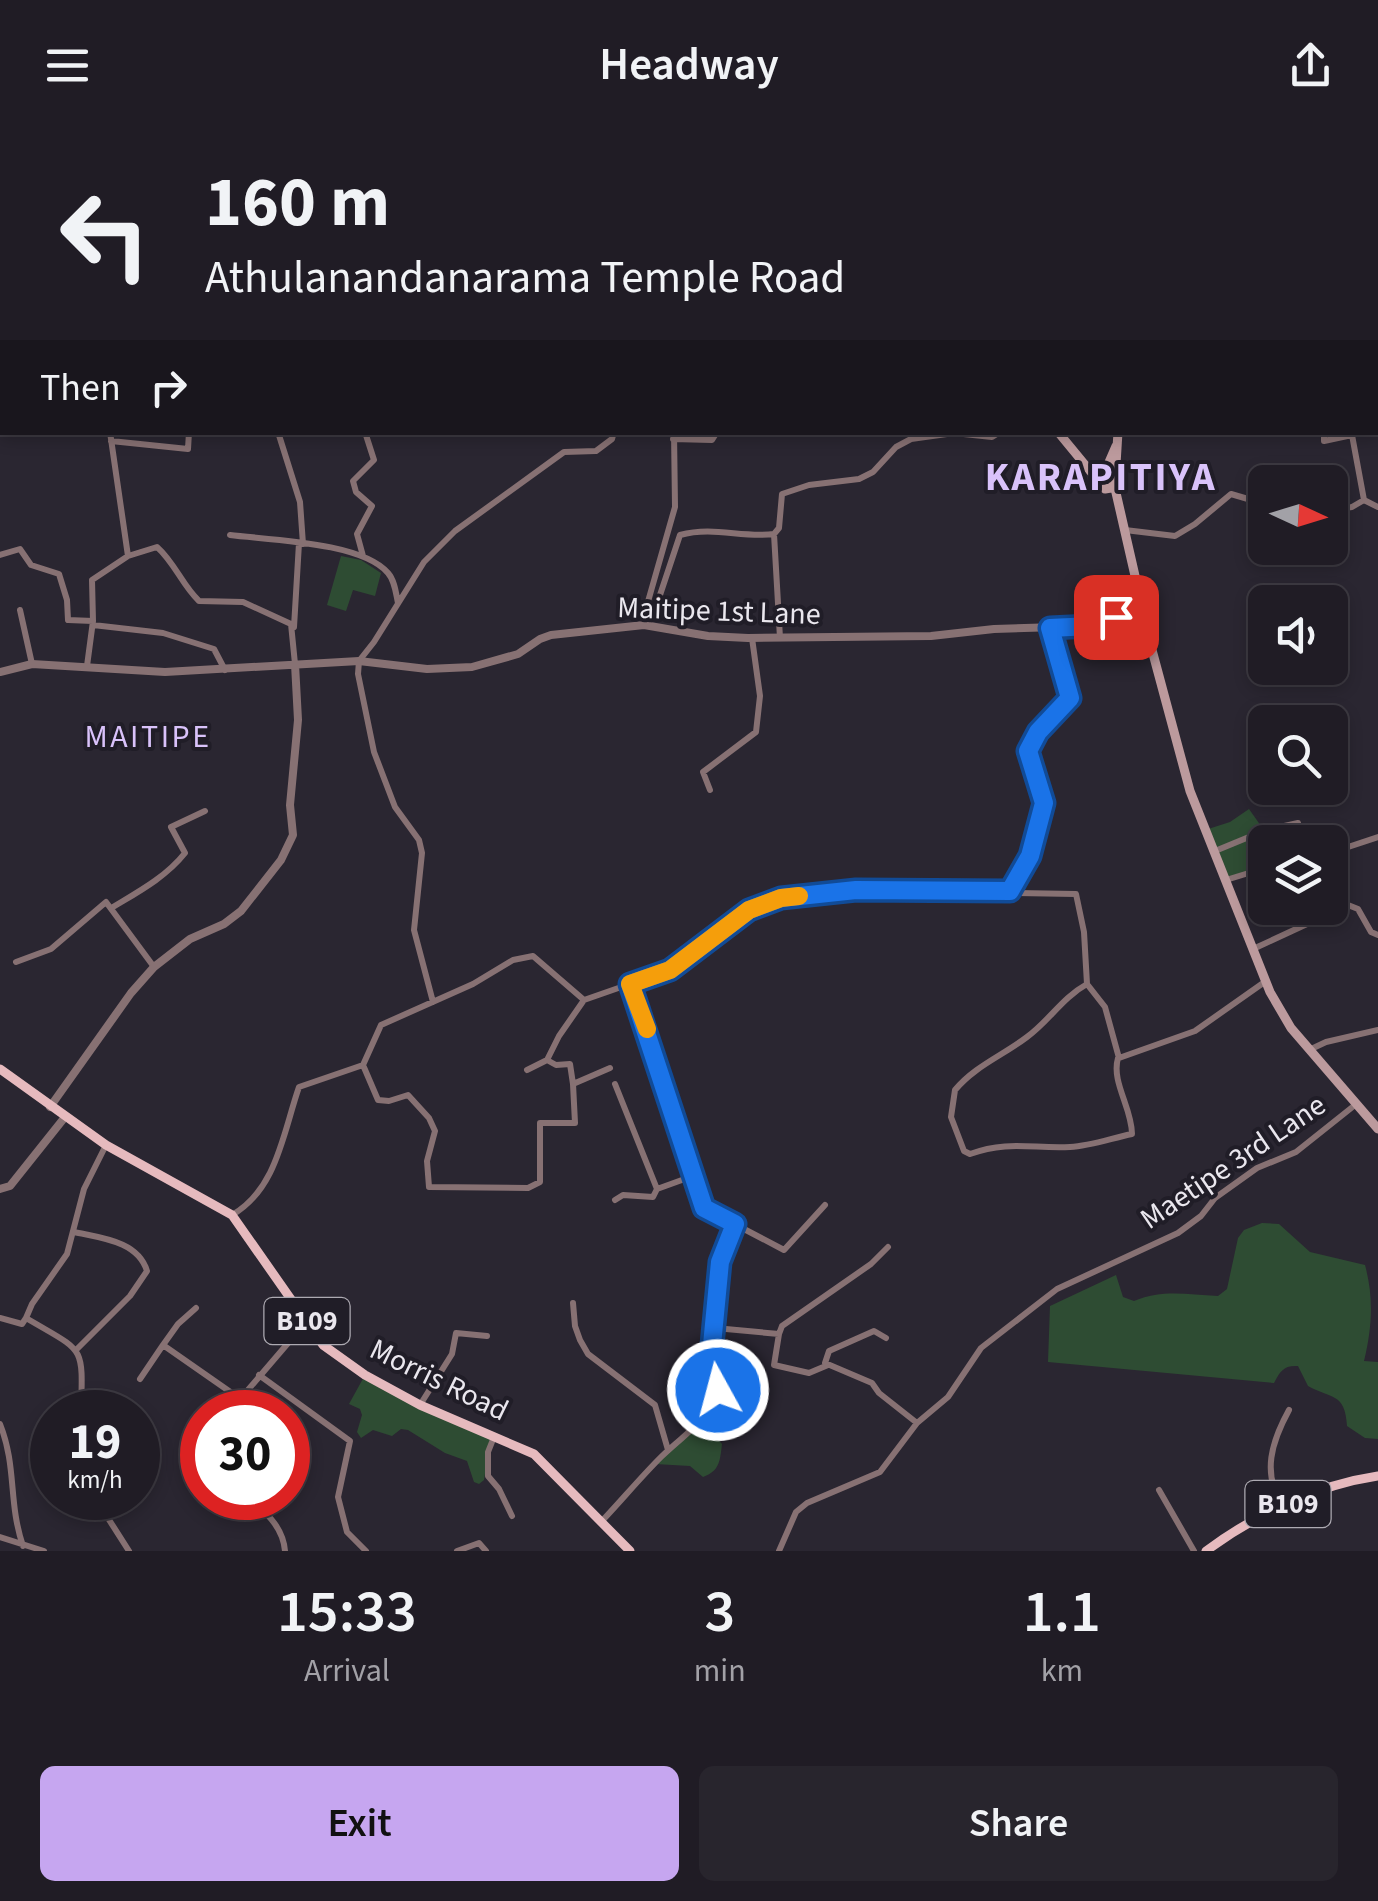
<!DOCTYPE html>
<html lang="en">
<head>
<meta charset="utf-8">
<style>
  body { margin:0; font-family:"Source Sans 3",sans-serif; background:#28252d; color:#f1f3f6; height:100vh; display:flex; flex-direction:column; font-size:38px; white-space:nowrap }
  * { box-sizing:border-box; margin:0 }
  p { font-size:32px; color:#a2a1a7 }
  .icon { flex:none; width:55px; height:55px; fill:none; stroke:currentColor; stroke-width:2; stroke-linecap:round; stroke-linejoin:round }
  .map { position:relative; height:1421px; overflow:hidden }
  .side { display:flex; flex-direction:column; background:#201c25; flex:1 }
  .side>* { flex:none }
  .guide { position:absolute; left:0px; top:0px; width:1380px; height:305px; box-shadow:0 5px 15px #0003,0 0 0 2px #3d3a42; background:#201c25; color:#f1f3f6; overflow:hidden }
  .needle { width:65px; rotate:94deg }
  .buttons { position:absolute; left:1248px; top:335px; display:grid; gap:20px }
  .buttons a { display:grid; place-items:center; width:100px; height:100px; border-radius:15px; background:#201c25; box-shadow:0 5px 15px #0003,0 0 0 2px #3d3a42; font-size:50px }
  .speed { position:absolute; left:30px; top:1260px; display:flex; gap:20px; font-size:50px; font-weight:700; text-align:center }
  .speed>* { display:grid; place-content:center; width:130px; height:130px; border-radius:50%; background:#201c25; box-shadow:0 5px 15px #0003,0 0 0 2px #3d3a42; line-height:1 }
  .speed small { font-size:25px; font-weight:400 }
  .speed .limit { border:15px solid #d22; background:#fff; color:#111 }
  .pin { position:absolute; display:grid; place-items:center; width:85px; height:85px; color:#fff; margin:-42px; border-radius:20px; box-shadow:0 5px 15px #0006 }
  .me { position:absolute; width:110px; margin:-55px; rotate:353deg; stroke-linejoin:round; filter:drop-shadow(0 0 8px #0008) }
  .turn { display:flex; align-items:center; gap:35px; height:210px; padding:0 40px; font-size:45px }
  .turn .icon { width:130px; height:130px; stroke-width:2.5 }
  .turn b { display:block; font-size:70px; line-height:85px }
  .then { display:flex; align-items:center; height:95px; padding:0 40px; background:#0003; gap:20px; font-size:38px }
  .eta { display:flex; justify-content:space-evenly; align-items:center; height:170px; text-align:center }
  .eta b { font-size:60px; font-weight:600; line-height:70px }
  .button { display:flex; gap:20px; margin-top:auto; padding:20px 40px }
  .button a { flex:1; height:115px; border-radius:15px; background:#c6a6f0; color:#111; font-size:40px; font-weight:600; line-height:115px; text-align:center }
  .button a+a { background:#28252d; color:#f1f3f6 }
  header { display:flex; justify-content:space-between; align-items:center; height:130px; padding:0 40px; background:#201c25; font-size:45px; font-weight:600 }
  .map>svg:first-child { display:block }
  .green { fill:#2e4c33 }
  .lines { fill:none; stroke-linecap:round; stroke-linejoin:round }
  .stream { stroke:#154558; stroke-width:2.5 }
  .minor { stroke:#877173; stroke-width:6 }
  .tertiary { stroke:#877173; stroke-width:8 }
  .secondary { stroke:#bc9a9d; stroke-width:9 }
  .primary { stroke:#e6babe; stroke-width:9 }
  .route-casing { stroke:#114b97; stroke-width:25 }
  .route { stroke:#1a73e8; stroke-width:18 }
  .slow { stroke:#f59e0b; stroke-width:18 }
  .labels { text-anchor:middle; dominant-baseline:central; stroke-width:8; stroke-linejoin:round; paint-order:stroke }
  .shield { fill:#201d27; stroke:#adaab2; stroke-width:2.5 }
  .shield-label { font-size:28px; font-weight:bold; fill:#eae7ee }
  .street-label { font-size:30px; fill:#eae7ee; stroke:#201d27 }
  .neighbourhood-label { font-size:32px; letter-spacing:2.5px; fill:#d9c2fa; stroke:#201d27 }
  .district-label { font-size:40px; font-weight:bold; letter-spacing:2.5px; fill:#d9c2fa; stroke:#201d27 }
</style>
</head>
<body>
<header><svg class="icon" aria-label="menu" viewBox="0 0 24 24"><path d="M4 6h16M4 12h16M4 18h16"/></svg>Headway<svg class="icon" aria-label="share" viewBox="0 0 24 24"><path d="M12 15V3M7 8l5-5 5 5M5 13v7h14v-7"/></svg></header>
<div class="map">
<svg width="1378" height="1421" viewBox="0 0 1378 1421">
  <rect width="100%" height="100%" fill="#2a2631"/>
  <path class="green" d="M341 426 361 430 381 443 375 466 353 460 346 481 327 475Z
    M1249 679 1261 696 1259 712 1265 720V738L1226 750 1205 700 1230 692Z
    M1262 1093 1279 1094 1310 1122 1365 1135C1374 1168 1372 1198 1364 1231L1378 1232V1309L1365 1308 1347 1296C1345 1262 1331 1269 1308 1256L1298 1236C1284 1235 1280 1241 1274 1253L1048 1232 1050 1176 1116 1145 1123 1167 1134 1171C1164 1159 1187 1165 1218 1166L1227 1159 1238 1108 1244 1100Z
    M365 1245 491 1305 484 1350 479 1354 474 1352 467 1331 445 1323 408 1300 401 1299 392 1306 373 1300 361 1308 357 1302 362 1285 360 1279 349 1274Z
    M702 1291 722 1314C720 1330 720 1341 703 1347L690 1336 655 1334Z"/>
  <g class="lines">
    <path class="stream" d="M0 184 2 189"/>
    <path class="minor" d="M226 0 227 2
      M1079 0 1080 2
      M1206 0 1208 2
      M119 2 121 0
      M183 2 187 0
      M295 2V0
      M339 2 340 0
      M1271 2 1276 0
      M0 54 2 62
      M1378 117V114
      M1378 256V257
      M110 302 128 426
      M278 302 300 372 303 414
      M1324 302V311L1352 305
      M1357 302 1352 305 1364 370
      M673 309 712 310 717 302
      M111 311 188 319 189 302
      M1330 380 1352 377 1364 370 1378 377
      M1125 400 1175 406 1195 394 1231 364 1265 374
      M774 404 780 508
      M230 405C269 410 362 412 388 443 395 451 396 464 398 473
      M0 425 20 419 31 435 59 444 67 470 68 490 93 491
      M363 426 357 404 372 376 356 362 353 351 374 330 365 302
      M20 480 32 534
      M644 494 645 482 675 377 674 302
      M93 495 163 503 214 519 225 540
      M644 495 654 483 680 405C714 396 741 408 774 404L779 398 782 364 809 355 859 349 873 342 896 317 911 309 954 303 992 307 1000 302
      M294 497 299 413
      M87 536 93 491 92 450 128 426 157 417C175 433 182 455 199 471L243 472 291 494 295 534
      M710 660 703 642 756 602 760 566 752 508
      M1215 721 1266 700 1298 693
      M1330 723 1378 707
      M1226 750 1265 738
      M1010 761 1030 726 1044 673 1028 621 1038 603 1070 568 1050 498
      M113 777C138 762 166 747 185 723L171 697 205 681
      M1253 819 1348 775 1358 779 1371 802 1378 805
      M16 832 51 819 106 772 154 837
      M631 854 704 1078 784 1120 825 1075
      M1087 854C1062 868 1049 891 1027 907 1002 926 975 936 955 960L951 987 964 1021 970 1024C1008 1010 1033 1019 1070 1017 1091 1016 1112 1008 1132 1004 1132 978 1111 952 1118 928
      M433 872 414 800 422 723 419 710 395 677 374 622 358 544 359 531 374 512 424 432 455 401 564 322 596 321 612 309 614 302
      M1309 920 1326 912 1378 900
      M547 930 556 935 570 934 573 954
      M363 935 378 970 389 971 408 965 429 988 435 1001 427 1031 429 1057 528 1058 540 1052V993H575L573 954 610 938
      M527 940 547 930 559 906 584 870
      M615 954 657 1059 693 1046
      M615 1070 623 1065 653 1067 657 1059
      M232 1085C277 1059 283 1003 299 957L363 935 381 895 473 854 513 830 533 826 584 870 670 840 749 781 781 767 855 760 1076 764 1084 802 1087 854 1105 877 1119 928 1195 901 1266 851
      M74 1102C101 1108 138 1111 147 1141L130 1166 77 1219
      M573 1173 575 1196 580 1210 588 1224 655 1275 668 1320
      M0 1188 22 1194 26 1188C85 1223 83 1213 81 1282
      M26 1188 32 1174 67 1124 84 1059 106 1015
      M715 1198 779 1204 782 1196 871 1134 888 1117
      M779 1204 774 1235 809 1243 828 1235
      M886 1208 874 1201 829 1221 825 1233 872 1253 879 1263 917 1293
      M163 1215 178 1194 196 1178
      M259 1245 350 1311 338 1367 347 1402 366 1421
      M140 1249 163 1215 239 1268
      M420 1275 452 1224 456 1203 487 1206
      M229 1282 289 1212 309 1196
      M0 1294C17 1337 8 1372 23 1416
      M494 1307 488 1322V1346L499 1359 512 1386
      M1159 1360 1194 1421
      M74 1368 86 1380 106 1385 129 1421
      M250 1368C267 1384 283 1397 285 1421
      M1283 1375C1261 1344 1272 1311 1289 1280
      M601 1392C621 1371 640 1348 661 1327 694 1295 715 1290 721 1239L712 1226 719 1131 735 1094
      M0 1407 44 1421
      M457 1421 479 1413 486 1421
      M779 1421 796 1382 807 1373 880 1342 917 1293 948 1267 981 1218 1057 1159 1178 1103 1201 1086 1215 1068 1257 1038 1296 1022 1355 975"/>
    <path class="tertiary" d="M0 144H2
      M0 542 32 534 165 542 359 531 427 539 472 537 518 524 540 509 551 505 644 495 708 506 748 508 931 506 994 499 1091 496 1142 474
      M50 977 131 863 154 837 190 809 224 794 241 781 281 730 293 705 290 675 298 590 295 534
      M0 1059 10 1056 65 987"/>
    <path class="secondary" d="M876 0 877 2
      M1144 2 1145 0
      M1058 302 1100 353
      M1107 344 1115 351 1111 358 1105 359 1100 353 1116 316
      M1115 350 1118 302
      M1114 354 1152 520 1190 661 1270 862 1291 898 1378 999"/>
    <path class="primary" d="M0 939 106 1015 232 1085 323 1215 365 1245 420 1275 534 1324 630 1421
      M1206 1421C1256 1384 1317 1355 1378 1346"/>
  </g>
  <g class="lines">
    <defs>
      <path id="route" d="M718 1260 721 1239 712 1226V1215L720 1132 735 1094 704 1078 630 854 670 840 749 780 781 768 856 760 1010 761 1030 726 1044 673 1028 621 1038 602 1070 568 1050 498 1091 496 1116 487"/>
    </defs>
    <use href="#route" class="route-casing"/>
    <use href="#route" class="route"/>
    <path class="slow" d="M647 899 630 854 670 840 749 780 781 768 799 766"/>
  </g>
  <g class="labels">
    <g class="shield">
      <rect x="264.5" y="1168" width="85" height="46" rx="8"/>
      <rect x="1245.5" y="1351" width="85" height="46" rx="8"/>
    </g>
    <g class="shield-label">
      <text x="307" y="1191">B109</text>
      <text x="1288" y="1374">B109</text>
    </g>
    <g class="street-label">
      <text transform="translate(719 481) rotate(2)">Maitipe 1st Lane</text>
      <text transform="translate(1233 1032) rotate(-34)">Maetipe 3rd Lane</text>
      <text transform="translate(439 1250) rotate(26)">Morris Road</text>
    </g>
    <g class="neighbourhood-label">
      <text x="148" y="607">MAITIPE</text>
    </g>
    <g class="district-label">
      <text x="1101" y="347">KARAPITIYA</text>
    </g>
  </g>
</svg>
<div class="buttons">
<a><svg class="needle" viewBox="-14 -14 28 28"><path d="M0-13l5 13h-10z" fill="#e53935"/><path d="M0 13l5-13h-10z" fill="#a2a1a7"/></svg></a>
<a><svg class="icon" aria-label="sound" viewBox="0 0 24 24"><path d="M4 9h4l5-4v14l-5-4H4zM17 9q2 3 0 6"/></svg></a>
<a><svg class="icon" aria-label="search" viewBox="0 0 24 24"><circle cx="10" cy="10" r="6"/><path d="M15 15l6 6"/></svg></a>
<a><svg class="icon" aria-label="layers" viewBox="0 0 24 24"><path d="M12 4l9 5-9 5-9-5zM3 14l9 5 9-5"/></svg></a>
</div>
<div class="speed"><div>19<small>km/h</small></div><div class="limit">30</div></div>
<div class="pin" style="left:1116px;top:487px;background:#d93025"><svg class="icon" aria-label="arrive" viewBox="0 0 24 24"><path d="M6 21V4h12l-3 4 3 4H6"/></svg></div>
<svg class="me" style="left:718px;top:1260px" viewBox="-20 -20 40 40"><circle r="17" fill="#1a73e8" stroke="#fff" stroke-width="3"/><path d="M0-11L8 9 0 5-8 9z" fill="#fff"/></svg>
<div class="guide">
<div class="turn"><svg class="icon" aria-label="left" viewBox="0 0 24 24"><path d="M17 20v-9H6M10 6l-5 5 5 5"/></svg><div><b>160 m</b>Athulanandanarama Temple Road</div></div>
<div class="then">Then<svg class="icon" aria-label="right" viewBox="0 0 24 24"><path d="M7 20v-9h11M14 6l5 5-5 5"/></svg></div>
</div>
</div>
<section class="side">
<div class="eta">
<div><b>15:33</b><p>Arrival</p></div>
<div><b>3</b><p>min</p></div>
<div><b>1.1</b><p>km</p></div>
</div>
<div class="button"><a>Exit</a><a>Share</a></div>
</section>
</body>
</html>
